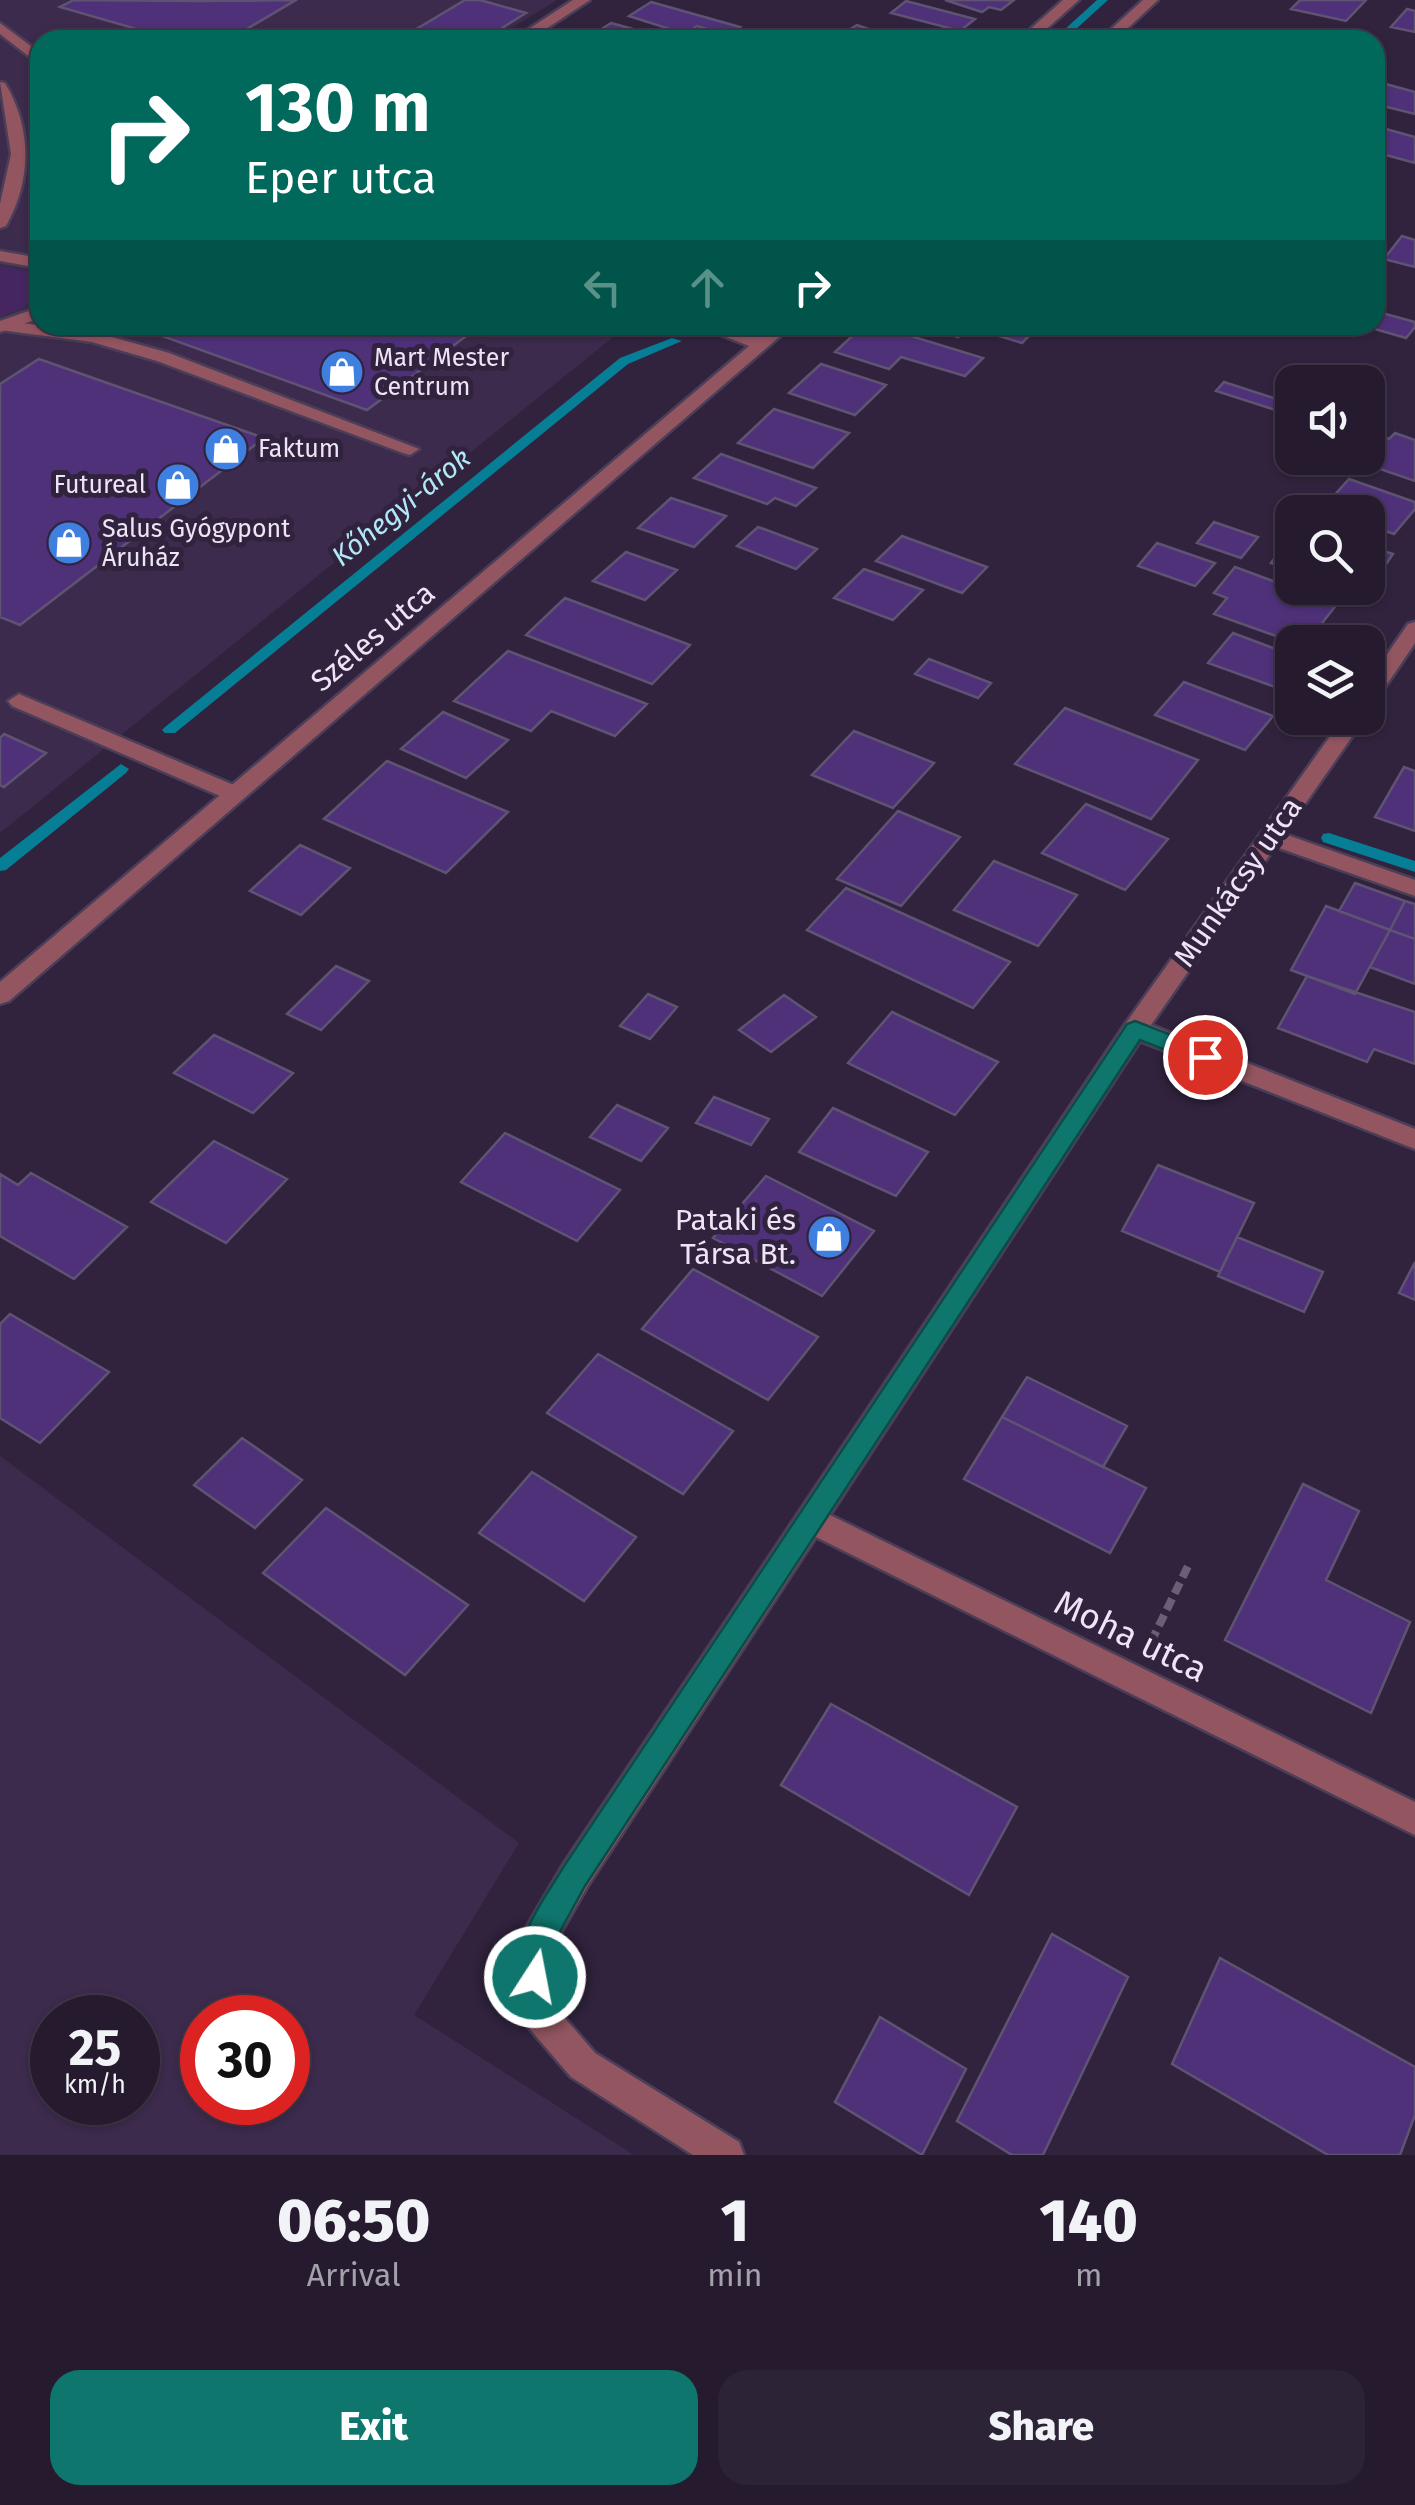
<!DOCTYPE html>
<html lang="en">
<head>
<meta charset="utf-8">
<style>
  body { margin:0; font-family:"Fira Sans",sans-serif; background:#2d2336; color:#f1f3f6; height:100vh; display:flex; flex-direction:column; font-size:38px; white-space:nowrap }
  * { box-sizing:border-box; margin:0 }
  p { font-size:32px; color:#a3a1aa }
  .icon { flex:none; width:55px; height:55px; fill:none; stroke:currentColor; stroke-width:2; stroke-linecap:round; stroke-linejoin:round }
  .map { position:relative; height:2155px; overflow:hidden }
  .side { display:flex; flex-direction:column; background:#251a2e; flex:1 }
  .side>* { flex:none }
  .hud { position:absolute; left:30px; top:30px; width:1355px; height:305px; border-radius:30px; box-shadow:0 2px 8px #0004,0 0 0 2px #42384a; background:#00695c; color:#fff; overflow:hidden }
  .fabs { position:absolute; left:1275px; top:365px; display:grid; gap:20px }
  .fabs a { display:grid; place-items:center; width:110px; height:110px; border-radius:20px; background:#251a2e; box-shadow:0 2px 8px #0004,0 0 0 2px #42384a; font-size:50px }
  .speed { position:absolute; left:30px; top:1995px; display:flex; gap:20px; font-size:50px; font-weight:700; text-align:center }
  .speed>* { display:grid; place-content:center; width:130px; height:130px; border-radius:50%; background:#251a2e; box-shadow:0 2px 8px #0004,0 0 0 2px #42384a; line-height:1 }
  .speed small { font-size:25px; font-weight:400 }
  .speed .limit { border:15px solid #d22; background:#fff; color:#111 }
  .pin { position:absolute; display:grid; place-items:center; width:85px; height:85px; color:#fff; margin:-42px; border:5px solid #fff; border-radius:50%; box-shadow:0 2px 10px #0007 }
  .me { position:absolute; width:110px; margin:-55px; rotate:11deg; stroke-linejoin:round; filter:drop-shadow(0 0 8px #0008) }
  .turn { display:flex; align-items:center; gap:35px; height:210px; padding:0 50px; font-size:45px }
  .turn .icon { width:130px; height:130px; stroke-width:2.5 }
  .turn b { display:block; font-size:70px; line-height:85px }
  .lanes { display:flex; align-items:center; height:95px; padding:0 50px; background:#0003; justify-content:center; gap:50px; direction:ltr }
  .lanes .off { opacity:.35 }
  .eta { display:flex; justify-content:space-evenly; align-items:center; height:170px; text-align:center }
  .eta b { font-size:60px; font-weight:800; line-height:70px }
  .button { display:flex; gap:20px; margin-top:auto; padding:20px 50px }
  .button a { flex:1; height:115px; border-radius:30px; background:#0f766e; color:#fff; font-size:40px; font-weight:800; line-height:115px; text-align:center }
  .button a+a { background:#2d2336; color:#f1f3f6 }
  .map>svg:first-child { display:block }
  .built { fill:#3c2b4c; fill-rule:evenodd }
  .green { fill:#462661 }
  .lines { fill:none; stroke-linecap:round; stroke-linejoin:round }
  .stream { fill:#067e96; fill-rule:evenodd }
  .building { fill:#4f317a; stroke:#5e5472; stroke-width:2.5 }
  .lane-casing { stroke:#4b3e58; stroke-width:5 }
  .street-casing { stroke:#4b3e58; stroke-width:5 }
  .path { stroke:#6b5f77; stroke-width:8; stroke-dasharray:12 6; stroke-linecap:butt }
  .lane { fill:#935661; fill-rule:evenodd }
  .street { fill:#935661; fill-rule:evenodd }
  .route { fill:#0f766e; stroke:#0a4d48; stroke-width:2.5 }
  .labels { text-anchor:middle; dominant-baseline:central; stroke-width:10; stroke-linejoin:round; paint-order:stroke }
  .far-poi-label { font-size:25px; fill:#ede5f6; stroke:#31233e; text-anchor:start }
  .far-water-label { font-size:28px; font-style:italic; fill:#b1e8f8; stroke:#31233e }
  .street-label { font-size:30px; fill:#ede5f6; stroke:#31233e }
  .poi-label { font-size:30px; fill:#ede5f6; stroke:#31233e; text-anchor:end }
  .near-street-label { font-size:35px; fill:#ede5f6; stroke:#31233e }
</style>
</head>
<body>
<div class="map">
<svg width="1415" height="2155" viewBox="0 0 1415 2155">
  <rect width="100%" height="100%" fill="#31233e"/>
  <path class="built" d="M0 0H557L492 40H40V325H628L0 833Z
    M0 1456 519 1843 414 2015 634 2155H0ZM52 2018H138V2102H52ZM202 2018H288V2102H202Z"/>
  <path class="green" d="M0 266 28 272 40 288 26 306 0 317Z"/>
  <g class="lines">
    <path class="stream" d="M1097 0H1108L1064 40H1053Z
      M672 338 682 341 628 364 175 733H165L162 730 165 727 620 358Z
      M121 764 129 769 126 773 6 870 0 871V858Z
      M1329 833 1415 861V872L1323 842 1321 838 1323 834Z"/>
  </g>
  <path class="building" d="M74 0 200 1 296 0 228 40H196L171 33 164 37 60 7Z
    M465 0H480L526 13 483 40H398Z
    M945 0H1014L1001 10 989 7 982 12Z
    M1300 0H1366L1346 21 1291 9Z
    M906 1 975 19 960 31 891 13Z
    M651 2 740 27 728 35 697 26 685 34 629 16Z
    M1407 9 1415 11V32L1391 27Z
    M611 23 673 40H584Z
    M857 25 880 33 868 40 842 34Z
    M1375 81 1415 92V114L1375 104Z
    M1375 126 1415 137V163L1375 152Z
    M1402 236 1415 240V267L1384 259Z
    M1375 311 1415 322V327L1406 338 1361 325H1375Z
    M150 325H481L367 410 162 336Z
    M864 325H875L983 358 965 376 901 357 889 369 835 352Z
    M919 325H1040L1022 343 969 327 958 337Z
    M39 359 264 438 20 625 0 617V384Z
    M821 364 886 385 855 415 789 393Z
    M1224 382 1292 404V405L1285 413 1216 391Z
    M774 409 849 433 813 468 738 443Z
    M1368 432 1389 439 1395 433 1415 440V481L1348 458H1368Z
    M721 454 816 488 796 506 775 498 767 504 694 478Z
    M1349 479 1415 502V509L1394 534 1368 525V512L1322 509Z
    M671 498 726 516 694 547 638 528Z
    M1214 522 1258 537 1241 558 1197 543Z
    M758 527 764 529 817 549 796 569 737 546Z
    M1292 534V570L1271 563Z
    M902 536 987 567 962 593 876 561Z
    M1157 543 1215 563 1195 586 1138 566Z
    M1368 546 1393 554 1366 594 1346 588H1368Z
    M626 552 677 570 645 600 593 581Z
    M1235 567 1292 588 1338 603 1307 642H1293L1214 614 1227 598 1214 593Z
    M864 569 923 590 893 620 834 598Z
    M565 598 690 645 652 684 526 635Z
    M1233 633 1292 655V665L1275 687 1208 663Z
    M508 651 647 704 615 736 551 711 531 731 454 701Z
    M929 659 991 683 978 698 915 674Z
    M1184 682 1273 716 1245 750 1155 715Z
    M1065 708 1198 760 1151 819 1015 764Z
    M443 712 508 740 466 778 401 749Z
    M854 731 934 763 893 808 812 775Z
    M4 734 46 753 4 787 0 785V738Z
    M387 761 508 812 446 873 324 819Z
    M1404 767 1415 771V831L1375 817Z
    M1086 804 1168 839 1125 890 1042 853Z
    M898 811 960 837 901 906 837 879Z
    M300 845 350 868 301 915 250 891Z
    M994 861 1077 895 1038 946 954 910Z
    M1355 883 1405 901 1390 930 1339 911Z
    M846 888 1010 962 973 1008 807 930Z
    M1405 901 1415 904V939L1390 930Z
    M1326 906 1390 930 1355 994 1291 970Z
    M1390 930 1415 939V984L1370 967Z
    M336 966 369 981 321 1030 287 1014Z
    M1307 976 1415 1012V1064L1374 1049 1367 1062 1278 1028Z
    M648 994 677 1007 650 1039 620 1026Z
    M784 995 816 1017 771 1052 739 1030Z
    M892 1012 998 1062 955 1115 848 1063Z
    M214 1035 293 1073 253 1113 174 1073Z
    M714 1097 769 1119 751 1145 696 1123Z
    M617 1105 668 1128 641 1161 590 1137Z
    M833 1108 928 1152 896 1196 799 1152Z
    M505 1133 620 1190 577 1241 461 1182Z
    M214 1141 287 1179 226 1243 151 1202Z
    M1158 1165 1254 1203 1220 1272 1122 1231Z
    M31 1173 127 1227 74 1279 0 1236V1174L18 1185Z
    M766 1176 874 1231 822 1296 713 1238Z
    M1237 1237 1323 1272 1304 1312 1218 1276Z
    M1415 1262V1300L1399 1293Z
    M693 1269 818 1337 768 1400 642 1329Z
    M10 1314 109 1372 40 1443 0 1418V1324Z
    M598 1354 733 1431 683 1494 547 1413Z
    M1027 1377 1127 1426 1103 1467 1002 1417Z
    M1002 1417 1146 1488 1110 1553 964 1479Z
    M242 1438 302 1480 255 1528 194 1485Z
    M532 1472 636 1537 584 1601 479 1533Z
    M1303 1484 1359 1511 1326 1580 1410 1622 1371 1713 1225 1640Z
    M326 1508 468 1605 405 1675 263 1573Z
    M831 1704 1017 1807 969 1895 781 1785Z
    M1052 1934 1128 1977 1043 2155H1012L957 2121Z
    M1220 1958 1415 2067V2115L1400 2155H1328L1172 2064Z
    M880 2017 966 2069 922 2155 835 2102Z"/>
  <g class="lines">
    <defs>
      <path id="lane" d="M5 321 94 332 169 353 419 449 410 455 403 453 157 361 92 342 0 330V322Z
        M19 694 243 789 246 794 235 801 227 799 12 706 8 701Z
        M1270 829 1415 880V896L1262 842 1259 837 1262 832Z"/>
      <path id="street" d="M573 0H590L529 40H512Z
        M1063 0H1079L1034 40H1018Z
        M1143 0H1158L1115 40H1099Z
        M0 23 40 53V65L0 34Z
        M0 82 5 83C32 128 32 180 6 226L0 228V204L11 154Z
        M0 251 40 258V268L0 261Z
        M40 307V318L0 332V321Z
        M696 325H722L759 337 774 325H793L9 1001 0 1004V982L749 346Z
        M1415 622V643L1375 702 1368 704V682L1408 624Z
        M1343 718H1365L1151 1025 1415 1129V1149L1140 1041 830 1515 1415 1802V1835L816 1537 587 1887 552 1948V2003L595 2053 739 2142 744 2155H693L571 2077 523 2021 518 2009V1945L523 1933 563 1865 1126 1023Z"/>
    </defs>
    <use href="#lane" class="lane-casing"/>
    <use href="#street" class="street-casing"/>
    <path class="path" d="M1151 1642 1190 1562"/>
    <use href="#lane" class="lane"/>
    <use href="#street" class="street"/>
  </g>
  <path class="route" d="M1135 1021 1213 1051 1216 1057 1205 1065 1140 1040 585 1886 551 1948V1977L546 1988 535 1993 524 1988C506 1945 543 1902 564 1866L1127 1024Z"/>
  <defs>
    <symbol id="shop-disc" viewBox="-11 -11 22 22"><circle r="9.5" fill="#3f7fe0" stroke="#31233e"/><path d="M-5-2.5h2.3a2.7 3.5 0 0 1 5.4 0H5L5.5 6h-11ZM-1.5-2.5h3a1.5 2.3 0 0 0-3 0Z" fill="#fff"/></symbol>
  </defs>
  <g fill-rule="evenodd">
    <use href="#shop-disc" x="317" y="347" width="50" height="50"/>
    <use href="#shop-disc" x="201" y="424" width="50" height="50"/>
    <use href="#shop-disc" x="153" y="460" width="50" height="50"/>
    <use href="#shop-disc" x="44" y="518" width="50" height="50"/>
    <use href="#shop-disc" x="804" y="1212" width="50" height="50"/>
  </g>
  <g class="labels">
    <g class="far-poi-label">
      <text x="374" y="358">Mart Mester<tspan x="374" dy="29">Centrum</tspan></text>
      <text x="258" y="449">Faktum</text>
      <text x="146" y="485" text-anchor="end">Futureal</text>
      <text x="102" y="529">Salus Gyógypont<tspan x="102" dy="29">Áruház</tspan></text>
    </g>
    <g class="far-water-label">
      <text transform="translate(401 507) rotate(-39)">Kőhegyi-árok</text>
    </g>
    <g class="street-label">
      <text transform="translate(373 637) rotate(-40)">Széles utca</text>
      <text transform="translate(1238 882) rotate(-55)">Munkácsy utca</text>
    </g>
    <g class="poi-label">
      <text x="796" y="1220">Pataki és<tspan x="796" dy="34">Társa Bt.</tspan></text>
    </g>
    <g class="near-street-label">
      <text transform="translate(1131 1636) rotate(26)">Moha utca</text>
    </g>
  </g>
</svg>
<div class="fabs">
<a><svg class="icon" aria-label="sound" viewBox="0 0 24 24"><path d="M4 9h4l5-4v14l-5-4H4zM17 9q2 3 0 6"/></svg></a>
<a><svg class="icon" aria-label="search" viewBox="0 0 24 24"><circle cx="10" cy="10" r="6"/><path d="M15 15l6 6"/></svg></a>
<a><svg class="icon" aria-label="layers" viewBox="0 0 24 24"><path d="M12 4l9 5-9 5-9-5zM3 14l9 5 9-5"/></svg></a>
</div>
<div class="speed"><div>25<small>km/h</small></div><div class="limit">30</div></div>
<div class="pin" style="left:1205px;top:1057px;background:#d93025"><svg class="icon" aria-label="arrive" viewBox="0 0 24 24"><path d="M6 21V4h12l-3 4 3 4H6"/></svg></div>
<svg class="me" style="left:535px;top:1977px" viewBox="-20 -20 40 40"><circle r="17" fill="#0f766e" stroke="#fff" stroke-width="3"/><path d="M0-11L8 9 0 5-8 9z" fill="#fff"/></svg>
<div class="hud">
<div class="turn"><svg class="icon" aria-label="right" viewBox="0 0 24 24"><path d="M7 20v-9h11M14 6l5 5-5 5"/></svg><div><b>130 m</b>Eper utca</div></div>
<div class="lanes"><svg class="icon off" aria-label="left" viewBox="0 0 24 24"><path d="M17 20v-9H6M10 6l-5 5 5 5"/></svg><svg class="icon off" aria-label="ahead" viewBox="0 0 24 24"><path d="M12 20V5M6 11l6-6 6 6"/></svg><svg class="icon" aria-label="right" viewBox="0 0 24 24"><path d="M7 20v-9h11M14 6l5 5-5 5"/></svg></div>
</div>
</div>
<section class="side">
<div class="eta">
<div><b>06:50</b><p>Arrival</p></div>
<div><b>1</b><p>min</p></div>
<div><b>140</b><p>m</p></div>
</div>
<div class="button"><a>Exit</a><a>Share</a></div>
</section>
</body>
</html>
